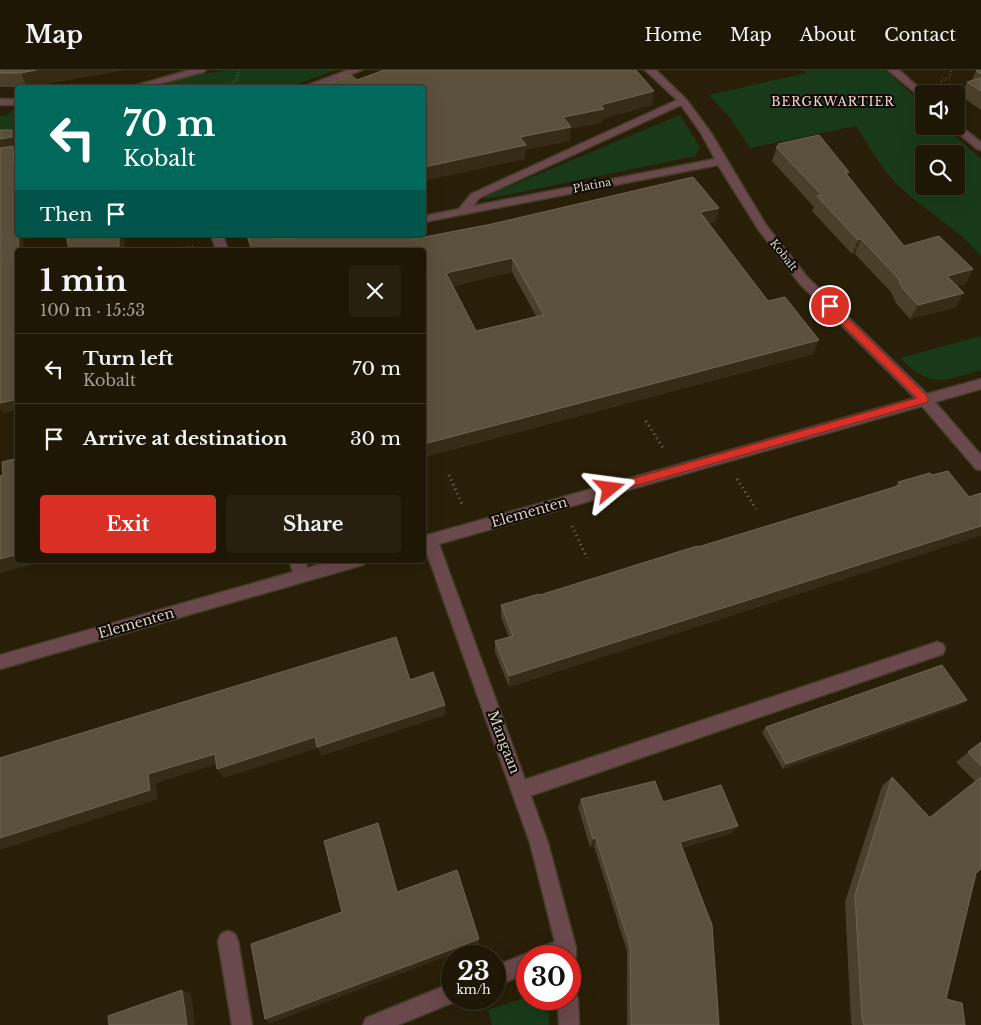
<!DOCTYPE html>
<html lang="en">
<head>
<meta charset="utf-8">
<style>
  body { margin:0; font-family:"Libre Baskerville",serif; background:#272010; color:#f1f3f6; height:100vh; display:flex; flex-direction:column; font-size:19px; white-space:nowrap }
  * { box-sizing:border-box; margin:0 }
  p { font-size:16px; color:#a19f9b }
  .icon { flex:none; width:28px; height:28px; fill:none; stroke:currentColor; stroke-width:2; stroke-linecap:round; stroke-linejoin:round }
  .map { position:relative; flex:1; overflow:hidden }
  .drawer { position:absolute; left:15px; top:178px; width:411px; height:315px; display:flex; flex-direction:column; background:#1f1706; border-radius:5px; box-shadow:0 5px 20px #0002,0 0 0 1px #3c3628 }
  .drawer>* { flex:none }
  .hud { position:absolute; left:15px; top:15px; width:411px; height:152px; border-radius:5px; box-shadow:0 5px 20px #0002,0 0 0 1px #3c3628; background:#00695c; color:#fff; overflow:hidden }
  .tools { position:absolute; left:915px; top:15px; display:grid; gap:10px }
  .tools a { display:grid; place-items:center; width:50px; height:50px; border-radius:5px; background:#1f1706; box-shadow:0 5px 20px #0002,0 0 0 1px #3c3628; font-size:25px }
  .speed { position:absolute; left:441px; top:875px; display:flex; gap:10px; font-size:25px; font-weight:700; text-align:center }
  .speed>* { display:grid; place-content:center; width:65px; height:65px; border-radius:50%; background:#1f1706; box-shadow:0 5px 20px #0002,0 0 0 1px #3c3628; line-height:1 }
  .speed small { font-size:12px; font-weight:400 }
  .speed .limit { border:8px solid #d22; background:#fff; color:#111 }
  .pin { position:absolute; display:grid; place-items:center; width:42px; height:42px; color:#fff; margin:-21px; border:2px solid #fff; border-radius:50%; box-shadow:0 1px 5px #0007 }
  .me { position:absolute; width:55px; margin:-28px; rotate:74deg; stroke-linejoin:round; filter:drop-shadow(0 0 4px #0008) }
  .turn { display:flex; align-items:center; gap:18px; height:105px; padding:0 25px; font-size:22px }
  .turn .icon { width:65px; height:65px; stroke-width:2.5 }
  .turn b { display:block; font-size:35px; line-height:42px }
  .then { display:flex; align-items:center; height:48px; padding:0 25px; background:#0003; gap:10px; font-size:19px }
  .round { display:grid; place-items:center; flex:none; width:52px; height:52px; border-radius:5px; background:#272010 }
  .overview { display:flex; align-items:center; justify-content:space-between; height:85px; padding:0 25px }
  h1 { font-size:30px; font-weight:700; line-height:38px }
  .cta { display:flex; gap:10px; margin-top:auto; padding:10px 25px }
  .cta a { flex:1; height:58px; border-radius:5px; background:#d93025; color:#fff; font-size:20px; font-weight:700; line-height:58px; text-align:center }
  .cta a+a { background:#272010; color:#f1f3f6 }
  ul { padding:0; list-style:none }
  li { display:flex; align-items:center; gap:15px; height:70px; padding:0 25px; border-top:1px solid #3c3628 }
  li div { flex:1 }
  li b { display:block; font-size:19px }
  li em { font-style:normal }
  header { display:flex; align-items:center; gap:30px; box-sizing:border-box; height:70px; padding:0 25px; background:#1f1706; border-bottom:1px solid #3c3628 }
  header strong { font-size:24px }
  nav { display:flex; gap:28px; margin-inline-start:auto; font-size:18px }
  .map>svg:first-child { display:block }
  .green { fill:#193a19; fill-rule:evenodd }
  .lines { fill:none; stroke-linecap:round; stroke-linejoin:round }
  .lane-casing { stroke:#453c27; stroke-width:3 }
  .street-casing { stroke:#453c27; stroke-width:3 }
  .path-far1 { stroke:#766e5b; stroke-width:2.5; stroke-dasharray:0.5 2.5; stroke-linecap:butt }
  .path { stroke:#766e5b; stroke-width:3; stroke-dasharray:1 4; stroke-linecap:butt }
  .lane { fill:#69494b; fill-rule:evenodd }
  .street { fill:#69494b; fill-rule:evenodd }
  .wall { fill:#4a402a; fill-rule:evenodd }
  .shaded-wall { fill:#362c15 }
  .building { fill:#5a503b; stroke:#6e6551; fill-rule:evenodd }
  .route { fill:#d93025; stroke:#8d1f18 }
  .labels { text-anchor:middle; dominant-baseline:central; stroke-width:4; stroke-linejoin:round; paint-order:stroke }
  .far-street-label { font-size:11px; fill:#dbd4c7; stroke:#0e0903 }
  .far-neighbourhood-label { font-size:12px; letter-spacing:1px; fill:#f9d7d0; stroke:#0e0903 }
  .street-label { font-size:14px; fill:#dbd4c7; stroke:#0e0903 }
</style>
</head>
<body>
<header>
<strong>Map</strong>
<nav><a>Home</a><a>Map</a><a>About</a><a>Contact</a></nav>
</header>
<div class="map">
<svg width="981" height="955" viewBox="0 0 981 955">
  <rect width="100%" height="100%" fill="#291f08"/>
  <path class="green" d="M227 0H336L289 17 154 18 171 10Z
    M803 0H885L924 35V56H948L955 62 953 64 981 89V186C959 159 927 142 902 119 883 102 870 77 856 56L750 78 731 49 709 25 807 3ZM924 84H956V116H924Z
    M17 39V70L0 74V46L7 45 11 40Z
    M680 45 700 77 696 86 486 129 484 127Z
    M981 266V300C943 311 931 319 900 288Z
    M527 927 528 929 549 944V955H492L488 940Z"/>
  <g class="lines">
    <defs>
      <path id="lane" d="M937 572 943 574 945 579 943 584 937 586 521 729 515 726 512 720 515 714 521 711Z
        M228 861 235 864 238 871 252 955H232L218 871 221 864Z"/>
      <path id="street" d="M190 0H206L204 2 144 18H126Z
        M348 0H362L316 18H300Z
        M645 0H656L686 29 711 63 766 155 808 208 927 324 981 309V319L935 332 981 385V400L976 399 922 336 439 474 548 773 576 878V886L573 893 570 894V886H535L538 879 555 872 530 773 425 478H424V466L915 328 800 214 758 159 718 95 424 152V146L459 139 471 124 677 30ZM681 35 701 63 715 89 473 136 479 128Z
        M888 0H899L926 24H924V30Z
        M0 29H18V35H0Z
        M956 53 981 72V80L977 79 952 58 951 56H956Z
        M18 78V84L0 87V81Z
        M211 165H223L228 180H216Z
        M289 490H305L307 498 336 490H367L364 494 359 496 0 599V585L293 502Z
        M528 883 535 886H528V903L495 916V896Z
        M452 913V929L459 930 398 955H363L366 948Z
        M570 920 575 922 578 929 579 955H559L558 929H570Z"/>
    </defs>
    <use href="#lane" class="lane-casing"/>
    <use href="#street" class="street-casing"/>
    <path class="path-far1" d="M941 11 950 7 951 0
      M225 18 237 9 239 0
      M175 180 194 176"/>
    <path class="path" d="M646 351 663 378
      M449 405 462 434
      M737 409 756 439
      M572 456 587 488"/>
    <use href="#lane" class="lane"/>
    <use href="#street" class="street"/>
  </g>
  <path class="wall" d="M0 0H124L27 17H0Z
    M981 0V40L961 26 967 12 972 10 976 1Z
    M778 74 849 102 847 105 904 176 973 199 965 214 957 216 956 237 910 249 896 233 891 222 855 184H852L812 141 814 137 772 91Z
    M719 138 715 152 708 153 768 231 813 284 424 387V180H251L246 165H412L414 169ZM512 202 536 246 476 261 453 216Z
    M932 405 969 427 981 423V465L509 617 495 582V571L509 567 501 547V535L540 525 895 417 898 412Z
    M967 630 961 635 783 699 762 662 766 657Z
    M981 672V799L976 803 946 929 965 955H852L851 952 845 832 882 716 892 707 929 747 975 711 956 692Z
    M581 729 663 732 732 763 682 778 719 955H627V881L594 776 590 777 578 737Z"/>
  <path class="shaded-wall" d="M36 0H124L27 17 21 3Z
    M654 21 652 35 603 49 602 53 570 59V71L525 80V89L424 111V97L520 67 563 47Z
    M12 60 16 69 17 76 13 77 17 86 18 150 0 80V69Z
    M719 138 715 152 697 156 700 142Z
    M18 165H23L24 180H19Z
    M119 165H124L125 180H119Z
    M270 165H323L272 180 269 166Z
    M861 169 855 184H852L858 170Z
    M512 188V202L447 217 446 203Z
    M973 199 965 214 939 220 947 206Z
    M964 223 956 237 910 249 918 235Z
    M819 270 813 284 424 387V374Z
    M18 329V340L3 343 0 339V333Z
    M981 456V465L509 617V606Z
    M18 484V490H50L0 503V489Z
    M967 630 961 635 783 699 786 694Z
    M445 635 446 645 321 686 318 678 224 708 217 699 315 667Z
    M215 684 221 693 156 713 158 729 0 780V768L148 704Z
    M378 753 381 761 399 828 397 822Z
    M738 756 732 763 675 780 680 772Z
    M596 768 594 776 590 777 593 769Z
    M479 869V874L271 953 265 949Z
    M182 920 191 924 195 955H187Z"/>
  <path class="building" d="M0 0H36L21 3H0Z
    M384 0H636L654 21 601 35 604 39 563 47 571 57 520 67 526 75 424 97V18H318L351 5 357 10Z
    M981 0V4L976 1 979 0Z
    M981 8V21L967 12Z
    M0 60H12V67L0 69Z
    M819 65 849 102H845L904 176 939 166 973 199 947 206 964 223 918 235 903 219 898 208 861 169 858 170 817 126 822 125 776 77 779 76 778 74Z
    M13 76 18 150V165L19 180H18V329L0 333V78Z
    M693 107 719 138 700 142 768 231 785 227 819 270 424 374V180H252L247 165H270L269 166 271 168H294L308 165H412L414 169 492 154ZM512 188 544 245 476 261 446 203Z
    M66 165H119V180H69Z
    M18 388V484L0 489V406L3 405 2 392Z
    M948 401 969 427 981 423V456L509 606 495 571 513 566 501 535 539 524 540 525 697 476 698 477 901 415 898 412 930 403 932 405Z
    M396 567 410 610 433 602 445 635 317 677 315 667 217 699 215 684 148 704 150 720 0 768V688Z
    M942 595 967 630 786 694 766 657Z
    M981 672V696L968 682Z
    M892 707 930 748 981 707V799L976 803 946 929 962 933 965 955H864L862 948 855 825Z
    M655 711 663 732 721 715 738 756 680 772 712 855 719 955H631L630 876 596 768 593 769 581 729Z
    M378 753 397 822 457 800 479 869 265 949 251 874 342 842 324 771Z
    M182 920 187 955H109L108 946Z"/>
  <path class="route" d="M830 233 833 234 928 327V332L610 423 607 422 605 419 607 416 610 415 917 328 826 238V234Z"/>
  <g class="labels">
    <g class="far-street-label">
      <text transform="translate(592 115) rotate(-11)">Platina</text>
      <text transform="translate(784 185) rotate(52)">Kobalt</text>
    </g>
    <g class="far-neighbourhood-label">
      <text x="833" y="31">BERGKWARTIER</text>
    </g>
    <g class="street-label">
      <text transform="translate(529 442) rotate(-16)">Elementen</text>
      <text transform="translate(136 553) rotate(-16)">Elementen</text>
      <text transform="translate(504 672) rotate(69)">Mangaan</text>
    </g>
  </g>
</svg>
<div class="tools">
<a><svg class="icon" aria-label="sound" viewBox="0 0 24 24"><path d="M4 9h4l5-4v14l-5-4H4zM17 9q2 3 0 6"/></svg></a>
<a><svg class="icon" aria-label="search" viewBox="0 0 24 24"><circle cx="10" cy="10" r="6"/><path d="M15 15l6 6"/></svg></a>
</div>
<div class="speed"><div>23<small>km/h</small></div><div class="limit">30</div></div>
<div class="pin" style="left:830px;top:236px;background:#d93025"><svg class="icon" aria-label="arrive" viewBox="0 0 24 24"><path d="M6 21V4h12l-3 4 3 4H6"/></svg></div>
<svg class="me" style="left:610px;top:419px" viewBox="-20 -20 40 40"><path d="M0-17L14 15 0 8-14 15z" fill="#d93025" stroke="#fff" stroke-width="4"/></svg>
<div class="hud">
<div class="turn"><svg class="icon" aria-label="left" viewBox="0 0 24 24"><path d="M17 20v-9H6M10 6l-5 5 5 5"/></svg><div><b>70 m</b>Kobalt</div></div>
<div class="then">Then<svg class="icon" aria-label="arrive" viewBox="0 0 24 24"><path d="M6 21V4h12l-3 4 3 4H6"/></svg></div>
</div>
<section class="drawer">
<div class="overview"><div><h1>1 min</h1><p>100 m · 15:53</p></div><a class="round"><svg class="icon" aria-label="close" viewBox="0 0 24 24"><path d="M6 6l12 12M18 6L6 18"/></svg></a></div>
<ul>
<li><svg class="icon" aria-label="left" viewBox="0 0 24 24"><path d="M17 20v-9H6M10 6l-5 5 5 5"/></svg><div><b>Turn left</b><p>Kobalt</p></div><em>70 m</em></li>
<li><svg class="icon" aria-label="arrive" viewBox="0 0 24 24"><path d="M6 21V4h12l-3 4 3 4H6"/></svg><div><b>Arrive at destination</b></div><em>30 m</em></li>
</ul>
<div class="cta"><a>Exit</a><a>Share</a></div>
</section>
</div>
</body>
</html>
